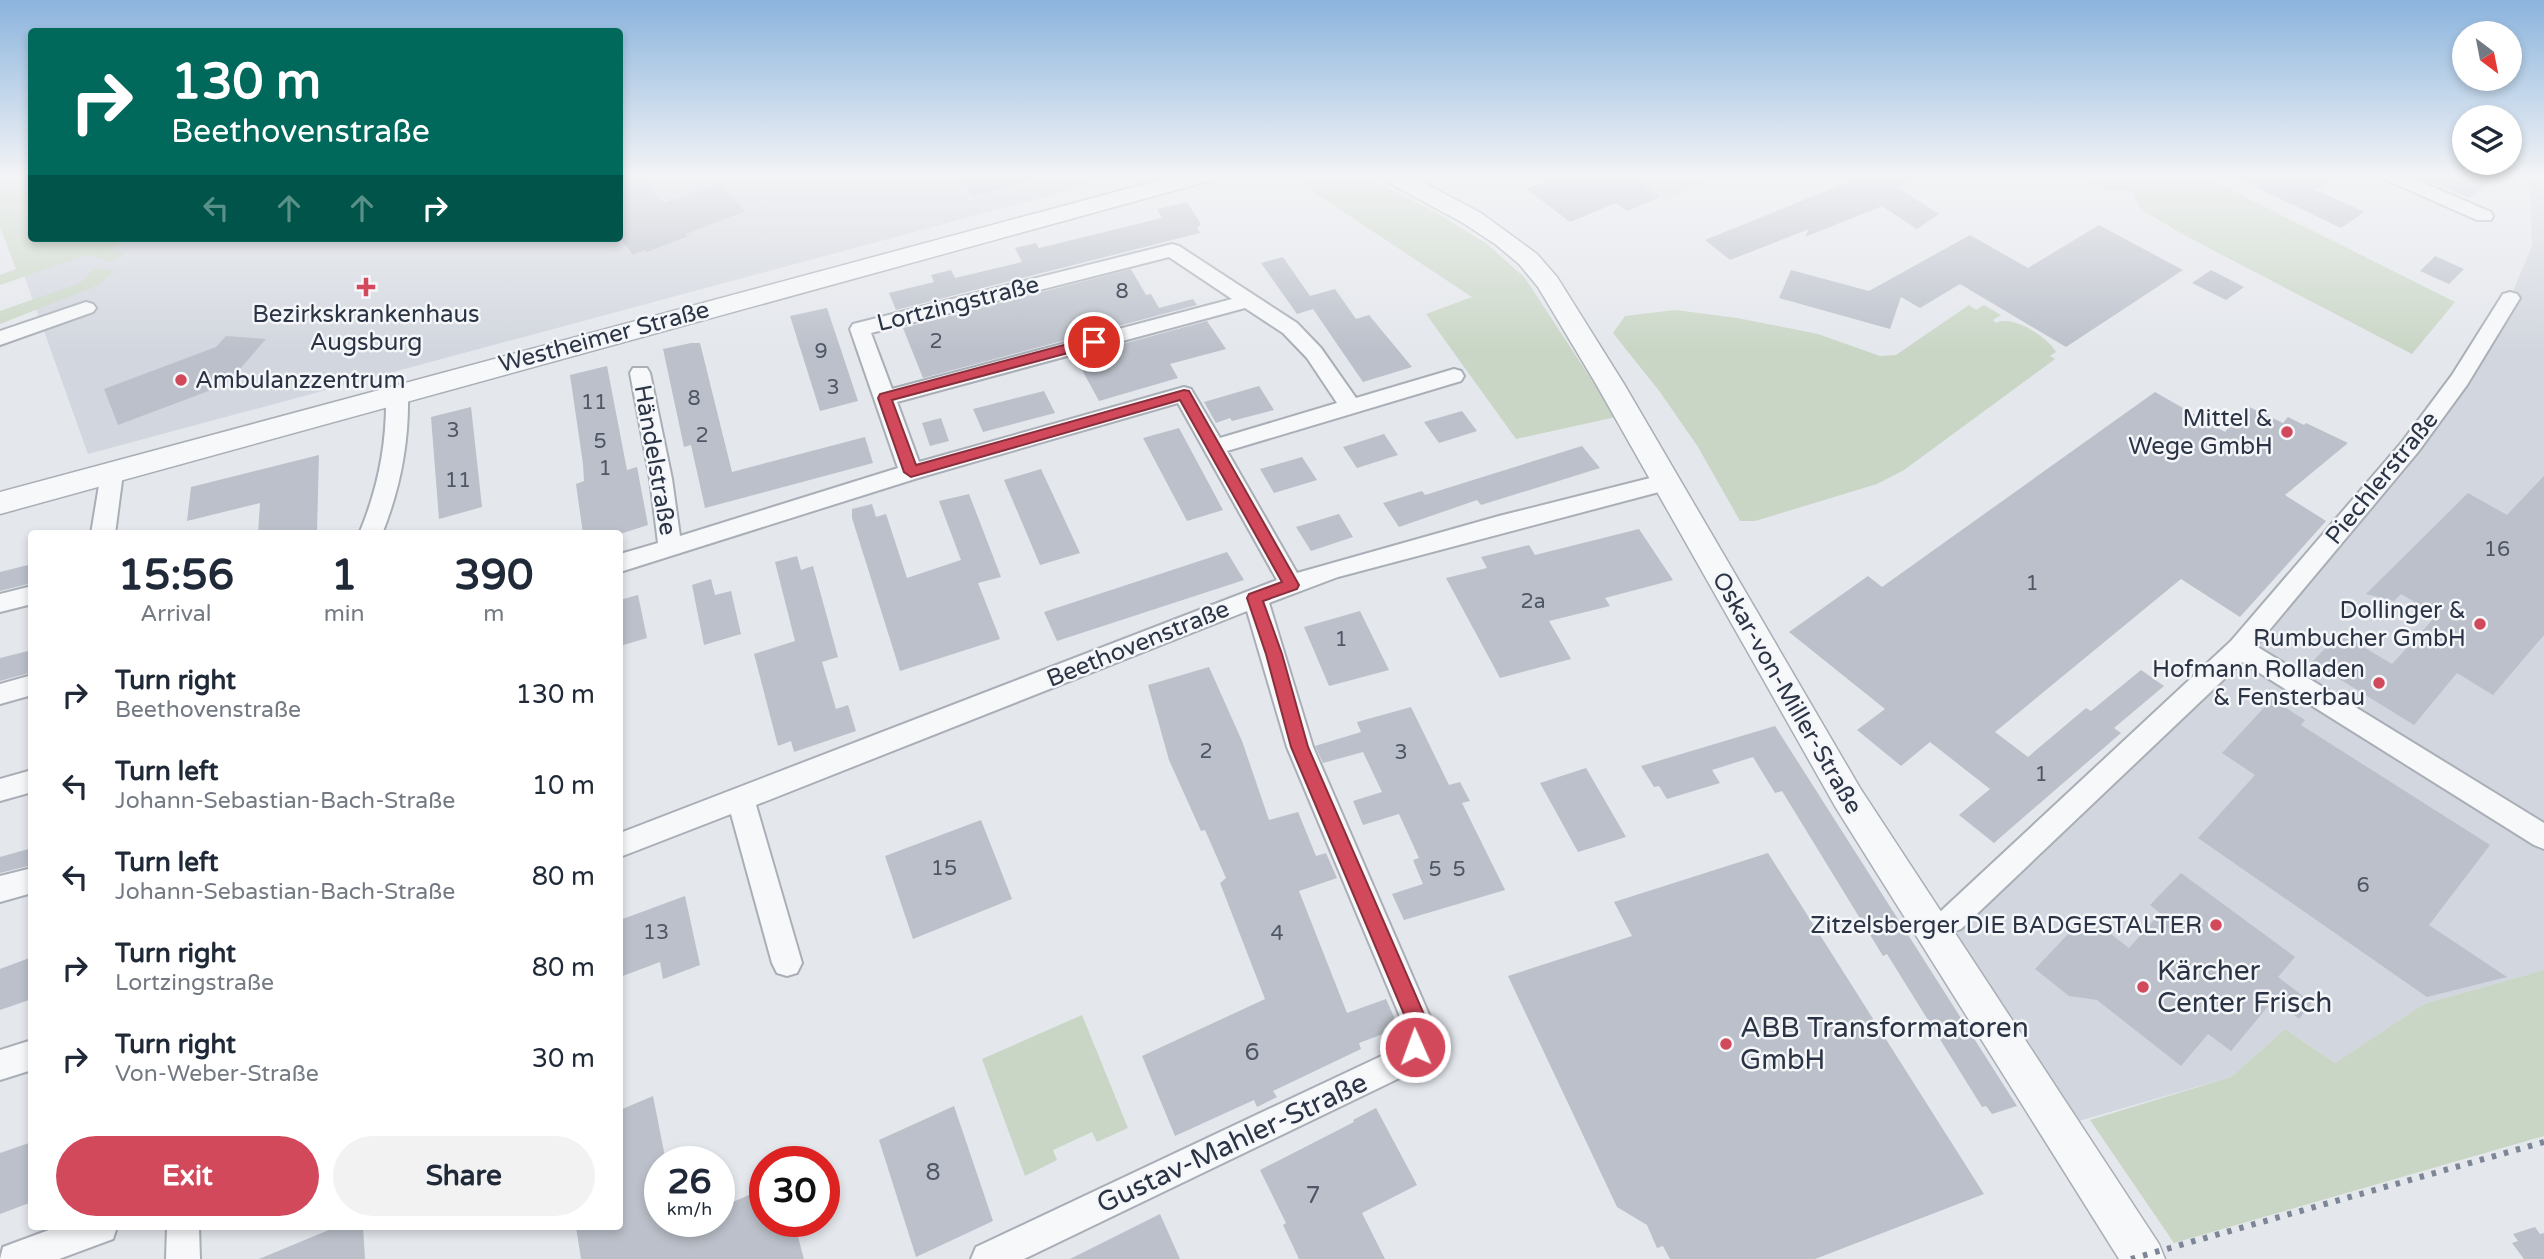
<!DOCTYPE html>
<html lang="en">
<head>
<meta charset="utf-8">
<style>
  body { margin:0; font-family:"Varela Round",sans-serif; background:#f2f2f3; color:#1f2937; height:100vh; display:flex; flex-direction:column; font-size:26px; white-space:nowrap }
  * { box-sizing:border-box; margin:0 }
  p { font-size:23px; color:#747a83 }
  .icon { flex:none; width:38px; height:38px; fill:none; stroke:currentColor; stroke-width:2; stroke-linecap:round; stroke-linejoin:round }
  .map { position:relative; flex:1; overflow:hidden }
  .details { position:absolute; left:28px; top:530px; width:595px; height:700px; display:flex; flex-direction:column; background:#fff; border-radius:7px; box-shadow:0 4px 10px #0003 }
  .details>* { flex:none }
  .top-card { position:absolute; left:28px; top:28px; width:595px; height:214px; border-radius:7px; box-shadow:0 4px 10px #0003; background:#00695c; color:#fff; overflow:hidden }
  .needle { width:46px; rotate:148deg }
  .controls { position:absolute; left:2452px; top:21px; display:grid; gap:14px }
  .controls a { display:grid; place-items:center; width:70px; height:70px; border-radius:50%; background:#fff; box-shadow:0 4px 10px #0003; font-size:35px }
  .speed { position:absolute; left:644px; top:1146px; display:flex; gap:14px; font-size:35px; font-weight:700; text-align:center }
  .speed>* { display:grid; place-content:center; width:91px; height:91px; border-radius:50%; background:#fff; box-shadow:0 4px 10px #0003; line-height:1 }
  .speed small { font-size:18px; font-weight:400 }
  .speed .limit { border:10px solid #d22; background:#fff; color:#111 }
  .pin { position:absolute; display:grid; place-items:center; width:60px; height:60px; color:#fff; margin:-30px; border:4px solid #fff; border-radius:50%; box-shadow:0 2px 7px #0007 }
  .me { position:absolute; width:77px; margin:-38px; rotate:358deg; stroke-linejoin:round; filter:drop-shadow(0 0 5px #0008) }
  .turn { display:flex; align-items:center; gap:24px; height:147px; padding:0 28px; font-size:32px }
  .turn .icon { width:91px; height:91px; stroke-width:2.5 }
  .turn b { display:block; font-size:49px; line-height:60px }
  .lanes { display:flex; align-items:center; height:66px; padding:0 28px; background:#0003; justify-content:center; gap:35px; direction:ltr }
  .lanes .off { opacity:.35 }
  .eta { display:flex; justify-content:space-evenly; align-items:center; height:119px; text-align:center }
  .eta b { font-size:42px; font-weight:800; line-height:49px }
  .button { display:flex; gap:14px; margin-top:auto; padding:14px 28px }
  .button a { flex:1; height:80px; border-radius:42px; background:#d1495b; color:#fff; font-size:28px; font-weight:800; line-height:80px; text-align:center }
  .button a+a { background:#f2f2f3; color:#1f2937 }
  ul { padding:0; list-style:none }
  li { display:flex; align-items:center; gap:21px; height:91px; padding:0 28px }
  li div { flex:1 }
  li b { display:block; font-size:26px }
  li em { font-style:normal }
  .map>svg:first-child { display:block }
  .built { fill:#d2d6de }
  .green { fill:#c9d6c5 }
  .building { fill:#bbc0ca }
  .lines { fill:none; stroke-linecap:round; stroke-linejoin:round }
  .minor-casing { stroke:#a9aeb7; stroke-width:4 }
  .tertiary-casing { stroke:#a9aeb7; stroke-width:3 }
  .minor { fill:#f7f8fa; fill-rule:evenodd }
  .tertiary { fill:#f7f8fa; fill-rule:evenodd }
  .rail { stroke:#7d8696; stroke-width:6; stroke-dasharray:4.5 8; stroke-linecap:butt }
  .route { fill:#d1495b; stroke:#882f3b; stroke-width:2 }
  .poi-dot { fill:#d1495b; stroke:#f4f6f9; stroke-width:2.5 }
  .labels { text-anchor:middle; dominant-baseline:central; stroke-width:5; stroke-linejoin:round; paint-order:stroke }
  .number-label { font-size:21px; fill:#4f5766 }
  .street-label { font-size:24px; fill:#2b3445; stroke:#f4f6f9 }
  .poi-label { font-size:24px; fill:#2b3445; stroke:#f4f6f9; text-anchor:end }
  .near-number-label { font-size:24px; fill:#4f5766 }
  .near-poi-label { font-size:28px; fill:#2b3445; stroke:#f4f6f9; text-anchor:start }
  .near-street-label { font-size:28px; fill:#2b3445; stroke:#f4f6f9 }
</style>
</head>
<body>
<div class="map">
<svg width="2544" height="1259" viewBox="0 0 2544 1259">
  <rect width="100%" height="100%" fill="#e4e7ec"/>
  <path class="built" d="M0 174H31L32 238H620V174H1130L88 454 0 208Z
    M1561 174H1726L1728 175 1665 200 1660 197 1627 211 1612 200 1596 208 1599 210 1570 222 1527 189Z
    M2529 174H2544V970L2424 1004 2335 1063 2285 1029 2231 1077 2058 1127 1929 928 2240 648 2356 511 2510 298 2532 246Z"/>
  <path class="green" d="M14 174H31L32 238H123L111 249 124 254 111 262 88 255 0 285V275L16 269 0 227V178Z
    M1286 174H1360L1435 212 1487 244 1525 278 1616 417 1516 439 1426 314 1472 297Z
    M2069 174H2199L2455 302 2412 354 2184 235 2142 210 2131 191C2106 191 2091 186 2069 174Z
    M95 268 114 271 99 285 0 324V311L80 283Z
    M1969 305 1976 310 1984 305 2001 315 1993 320 1996 323C2012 314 2048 337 2056 352L2050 356 2055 359 1904 470 1877 484 1755 521H1740L1698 447 1660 392 1613 333 1625 316 1675 310 1737 318 1818 334 1880 356 1896 355Z
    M2544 970V1136L2174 1243 2090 1120 2231 1077 2285 1029 2335 1063 2424 1004Z
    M1082 1015 1128 1128 1097 1142 1092 1132 1053 1150 1057 1160 1025 1176 982 1059Z"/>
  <path class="building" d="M620 174H639L664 203 720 183 745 211 686 234 688 236 647 252 645 250 633 255 620 238Z
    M957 174H1029L1030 180 972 196Z
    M1565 174H1628L1660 197 1627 211 1616 203 1570 222 1527 189Z
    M1868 174H1928L1897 187 1939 214 1917 229 1882 206 1805 237 1809 229 1730 260 1705 240Z
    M2229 174H2337L2316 190 2364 212 2341 228Z
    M2414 174H2469L2489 182 2469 198Z
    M1187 202 1201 224 1197 228 1200 233 896 310 889 293 934 282 931 275 951 270 955 278 1022 262 1015 248 1036 243 1039 248 1162 218 1157 209Z
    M2099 225 2183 270 2066 347 1960 284 1920 308 1901 297 1890 329 1779 298 1791 270 1869 291 1970 235 2028 268Z
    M2435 256 2464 269 2449 284 2420 271Z
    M1283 257 1310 296 1335 289 1356 319 1369 315 1412 367 1363 382 1313 309 1297 314 1261 263Z
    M1131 269 1146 295 1151 294 1159 308 1193 299 1197 305 923 378 903 328Z
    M2211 270 2244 287 2226 300 2192 283Z
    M827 308 858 401 820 411 790 316Z
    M1207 321 1226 349 1170 364 1178 378 1099 401 1075 357Z
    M226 336 266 339 227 384 118 425 104 389 216 347Z
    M691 343H700L732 472 865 437 873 463 705 508 691 445 684 447 663 349Z
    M607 366 627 470 637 467 648 525 620 534H583L576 484 584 481 583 464 570 375Z
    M1259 386 1274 410 1232 421 1230 418 1216 423 1204 402Z
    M1044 391 1055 413 983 432 973 409Z
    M2155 392 2225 432 2247 406 2283 423 2288 417 2304 425 2306 423 2348 443 2285 495 2326 521 2240 617 2181 579 1995 732 2028 757 2086 708 2091 711 2141 670 2164 686 2114 728 2121 733 1994 843 1959 815 1990 789 1930 742 1901 766 1857 730 1885 709 1789 632 1868 576 1882 587Z
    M471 407 482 507 439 519 431 417Z
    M1462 411 1477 431 1439 443 1424 422Z
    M941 418 949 441 930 446 922 423Z
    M1179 428 1223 510 1187 521 1143 438Z
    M1384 434 1398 455 1357 468 1343 447Z
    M1582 446 1600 468 1481 505 1477 500 1399 527 1383 503 1422 491 1425 495Z
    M319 455 317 531 306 534H258L260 503 187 521 191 487Z
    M1302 457 1317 480 1274 493 1260 469Z
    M1041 469 1080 553 1040 565 1004 480Z
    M2544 476V635L2493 695 2457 673 2414 725 2312 662 2340 633 2392 664 2437 615 2401 594 2394 601 2366 594 2468 493 2507 515Z
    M969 494 1001 577 978 583 1000 639 900 671 852 518V509L872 504 876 517 886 514 907 578 961 560 939 501Z
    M1339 514 1353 537 1311 551 1296 527Z
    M1639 529 1673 580 1605 598 1610 606 1549 621 1571 659 1500 678 1446 578 1487 568 1481 557 1529 545 1535 555Z
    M1227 552 1244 580 1057 641 1044 612Z
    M797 556 801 570 813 566 838 657 822 662 836 709 848 705 856 731 794 752 791 741 778 746 754 654 795 641 775 562Z
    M32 564V583L0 591V572Z
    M711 579 715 595 731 591 741 634 704 645 692 585Z
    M638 595 647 638 620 646V600Z
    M1360 611 1389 670 1329 686 1304 627Z
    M32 650 29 673 0 681V658Z
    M1209 667 1242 741 1269 820 1298 812 1316 856 1326 853 1337 878 1299 891 1347 1013 1386 999 1399 1028 1359 1043 1361 1049 1273 1091 1277 1097 1257 1107 1254 1100 1175 1136 1142 1056 1265 999 1220 883 1226 878 1205 830 1201 831 1169 760 1148 685Z
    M2272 699 2305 720 2301 725 2490 845 2429 925 2507 977 2427 997 2198 838 2255 775 2222 753Z
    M1411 707 1449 785 1460 782 1470 801 1462 803 1505 890 1404 920 1392 894 1423 884 1413 860 1419 858 1399 814 1363 825 1353 801 1382 792 1363 752 1323 763 1315 746 1361 732 1357 722Z
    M1775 726 2017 1106 1992 1114 1986 1106 1982 1107 1887 954 1883 956 1782 791 1775 793 1753 757 1712 770 1720 783 1667 799 1659 786 1654 787 1641 766Z
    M1586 768 1626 837 1578 852 1540 783Z
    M981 820 1012 899 913 939 885 856Z
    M32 848V865L0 873V857Z
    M1768 853 1984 1194 1815 1259H1670L1663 1246 1657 1248 1647 1225 1617 1207 1508 976 1632 936 1614 902Z
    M2181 873 2295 957 2278 977 2312 1003 2299 1019 2274 999 2231 1051 2208 1034 2181 1066 2097 1000 2069 996 2035 969 2086 915 2129 948 2160 913 2150 905Z
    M685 896 700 965 663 979 660 962 620 977V920Z
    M32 957V999L0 1010V969Z
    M653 1096 666 1162H660V1222H719V1208L765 1188V1222H794L804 1259H581L576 1227H620V1110Z
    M954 1106 993 1221 916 1257 879 1140Z
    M1376 1108 1417 1185 1362 1213 1385 1259H1299L1283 1225 1286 1223 1260 1170 1354 1122 1353 1120Z
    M32 1142V1202L0 1214V1153Z
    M1160 1214 1180 1259H1070Z
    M336 1227H363L365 1259H259Z
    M2535 1227 2540 1234 2544 1233V1259H2524L2512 1243 2518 1241 2513 1234Z"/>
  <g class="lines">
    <defs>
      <path id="minor" d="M2379 174H2403L2491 212 2493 216 2491 220H2477L2382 178Z
        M1172 244 1179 246 1297 323 1321 348 1356 398 1454 369 1461 371 1464 376 1461 381 1227 451 1297 573 1499 516 1666 474 1674 476 1677 482 1674 488 1338 577 1269 603 1313 747 1434 1026 1426 1057 1412 1072 1024 1259H971L976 1247 1390 1052 1401 1040 1404 1026 1287 747 1247 611 756 805 802 963 797 973 787 976 777 973 772 963 731 814 620 857V833L1277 580 1178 403 918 478 620 572V554L658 543 650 479 630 373 633 368H647L650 373 672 479 680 536 898 468 850 329 853 324ZM1169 257 1232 299 892 389 871 333ZM1245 308 1283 333 1307 358 1337 403 1220 438 1191 389 1184 387 919 462 897 402Z
        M2510 292 2517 294 2520 298 2467 385 2418 452 2256 646 2544 823V849L2534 845 2242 662 1961 929 1929 941 1919 937 1915 928 1919 919 1941 911 2231 641 2402 442 2452 375 2503 294Z
        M86 302 93 304 96 308 93 312 0 345V331Z
        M397 388 405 390 408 395C409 444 400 489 382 534H359C378 489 387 444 386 395L389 390Z
        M112 465 120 467 123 473 115 534H91L101 473 104 467Z
        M32 586V604L0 612V594Z
        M32 675V695L0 704V684Z
        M32 770V792L0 801V779Z
        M32 868V893L0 902V876Z
        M32 1040V1070L0 1080V1050Z
        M57 1227H117L113 1239 59 1259H0L3 1247Z
        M167 1227H199L200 1259H166Z"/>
      <path id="tertiary" d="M1182 174H1220L1216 179 0 514V492Z
        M1378 174H1407L1481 213 1537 254 1557 277 1624 384 1860 788 2159 1244 2165 1259H2119L1836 808 1596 384 1538 287 1519 264 1495 244 1463 223 1382 179Z"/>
    </defs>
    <use href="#minor" class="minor-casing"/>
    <use href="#tertiary" class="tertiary-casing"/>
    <use href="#minor" class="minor"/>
    <use href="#tertiary" class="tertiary"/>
    <path class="rail" d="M2131 1259 2544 1142"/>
  </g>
  <linearGradient id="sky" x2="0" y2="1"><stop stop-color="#8bb4dd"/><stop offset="0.5" stop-color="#f3f4f6"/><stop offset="1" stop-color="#f3f4f6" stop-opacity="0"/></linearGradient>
  <rect width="2544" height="350" fill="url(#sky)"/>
  <path class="route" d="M1094 337 1098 339V345L892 400 916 465 1184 390 1189 391 1299 585 1297 589 1263 601 1282 654 1308 747 1429 1026 1422 1054 1415 1057 1408 1054 1406 1047 1409 1026 1291 747 1266 654 1247 598 1249 594 1282 582 1180 400 911 477 904 472 878 398 880 394Z"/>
  <g class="poi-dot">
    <path d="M362.5 276.5h7v7h7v7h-7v7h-7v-7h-7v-7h7z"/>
    <circle cx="181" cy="380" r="7"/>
    <circle cx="2287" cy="432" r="7"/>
    <circle cx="2480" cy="624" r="7"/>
    <circle cx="2379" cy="683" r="7"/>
    <circle cx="2216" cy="925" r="7"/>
    <circle cx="2143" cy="987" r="7"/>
    <circle cx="1726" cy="1044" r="7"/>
  </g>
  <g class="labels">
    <g class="number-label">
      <text x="1122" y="291">8</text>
      <text x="936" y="341">2</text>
      <text x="821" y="351">9</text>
      <text x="833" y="387">3</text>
      <text x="694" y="398">8</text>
      <text x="594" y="402">11</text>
      <text x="453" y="430">3</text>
      <text x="702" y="435">2</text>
      <text x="600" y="441">5</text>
      <text x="605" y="468">1</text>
      <text x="458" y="480">11</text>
      <text x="2497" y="549">16</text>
      <text x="2032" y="583">1</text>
      <text x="1533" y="601">2a</text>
      <text x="1341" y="639">1</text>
      <text x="1206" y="751">2</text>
      <text x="1401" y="752">3</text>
      <text x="2041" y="774">1</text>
      <text x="944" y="868">15</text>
      <text x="1435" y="869">5</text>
      <text x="1459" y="869">5</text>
      <text x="2363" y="885">6</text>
      <text x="656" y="932">13</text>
      <text x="1277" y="933">4</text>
    </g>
    <g class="street-label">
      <text transform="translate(958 304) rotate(-14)">Lortzingstraße</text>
      <text transform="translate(604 337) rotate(-15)">Westheimer Straße</text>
      <text transform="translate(655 460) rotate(80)">Händelstraße</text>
      <text transform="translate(2382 478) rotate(-51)">Piechlerstraße</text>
      <text transform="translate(1138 644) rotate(-22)">Beethovenstraße</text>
      <text transform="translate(1787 693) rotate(60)">Oskar-von-Miller-Straße</text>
    </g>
    <g class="poi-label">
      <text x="366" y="314" text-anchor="middle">Bezirkskrankenhaus<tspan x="366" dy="28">Augsburg</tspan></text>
      <text x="195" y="380" text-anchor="start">Ambulanzzentrum</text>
      <text x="2273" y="418">Mittel &amp;<tspan x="2273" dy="28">Wege GmbH</tspan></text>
      <text x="2466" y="610">Dollinger &amp;<tspan x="2466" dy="28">Rumbucher GmbH</tspan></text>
      <text x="2365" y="669">Hofmann Rolladen<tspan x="2365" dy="28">&amp; Fensterbau</tspan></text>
      <text x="2202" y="925">Zitzelsberger DIE BADGESTALTER</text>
    </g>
    <g class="near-number-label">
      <text x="1252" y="1052">6</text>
      <text x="933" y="1172">8</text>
      <text x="1313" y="1195">7</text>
    </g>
    <g class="near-poi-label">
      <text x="2157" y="971">Kärcher<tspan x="2157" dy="32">Center Frisch</tspan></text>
      <text x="1740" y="1028">ABB Transformatoren<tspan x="1740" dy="32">GmbH</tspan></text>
    </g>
    <g class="near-street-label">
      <text transform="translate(1232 1143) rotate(-25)">Gustav-Mahler-Straße</text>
    </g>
  </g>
</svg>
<div class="controls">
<a><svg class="needle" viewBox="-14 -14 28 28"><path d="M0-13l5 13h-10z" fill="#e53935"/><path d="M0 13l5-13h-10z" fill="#747a83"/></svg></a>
<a><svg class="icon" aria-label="layers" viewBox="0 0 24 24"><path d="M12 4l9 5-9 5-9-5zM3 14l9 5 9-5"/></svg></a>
</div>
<div class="speed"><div>26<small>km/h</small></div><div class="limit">30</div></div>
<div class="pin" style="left:1094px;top:342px;background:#d93025"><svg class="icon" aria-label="arrive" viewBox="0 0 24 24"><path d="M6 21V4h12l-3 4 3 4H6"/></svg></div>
<svg class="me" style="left:1415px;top:1047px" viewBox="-20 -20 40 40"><circle r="17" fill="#d1495b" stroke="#fff" stroke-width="3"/><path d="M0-11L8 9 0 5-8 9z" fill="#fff"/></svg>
<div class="top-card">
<div class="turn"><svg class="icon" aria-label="right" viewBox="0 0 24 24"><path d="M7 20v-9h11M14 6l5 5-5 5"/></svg><div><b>130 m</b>Beethovenstraße</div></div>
<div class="lanes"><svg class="icon off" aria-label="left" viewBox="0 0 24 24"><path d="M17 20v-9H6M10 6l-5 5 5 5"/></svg><svg class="icon off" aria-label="ahead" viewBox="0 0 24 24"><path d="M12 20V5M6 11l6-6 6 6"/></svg><svg class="icon off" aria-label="ahead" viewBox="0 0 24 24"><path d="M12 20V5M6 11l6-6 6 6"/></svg><svg class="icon" aria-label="right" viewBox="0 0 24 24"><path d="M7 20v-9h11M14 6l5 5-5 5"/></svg></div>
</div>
<section class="details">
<div class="eta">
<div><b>15:56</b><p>Arrival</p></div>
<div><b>1</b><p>min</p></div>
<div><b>390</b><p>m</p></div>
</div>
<ul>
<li><svg class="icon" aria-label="right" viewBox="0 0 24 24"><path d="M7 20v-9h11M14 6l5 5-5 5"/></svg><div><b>Turn right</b><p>Beethovenstraße</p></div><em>130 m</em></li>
<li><svg class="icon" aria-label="left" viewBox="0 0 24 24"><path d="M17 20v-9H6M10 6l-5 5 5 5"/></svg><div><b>Turn left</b><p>Johann-Sebastian-Bach-Straße</p></div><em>10 m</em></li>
<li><svg class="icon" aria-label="left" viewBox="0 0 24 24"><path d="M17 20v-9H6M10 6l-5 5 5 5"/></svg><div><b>Turn left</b><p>Johann-Sebastian-Bach-Straße</p></div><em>80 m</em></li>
<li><svg class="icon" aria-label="right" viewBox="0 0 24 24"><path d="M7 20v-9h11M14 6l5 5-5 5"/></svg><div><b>Turn right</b><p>Lortzingstraße</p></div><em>80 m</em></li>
<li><svg class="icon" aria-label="right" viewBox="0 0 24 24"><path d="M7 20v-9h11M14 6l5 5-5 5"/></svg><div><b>Turn right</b><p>Von-Weber-Straße</p></div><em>30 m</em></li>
</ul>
<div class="button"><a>Exit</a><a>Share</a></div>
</section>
</div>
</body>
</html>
